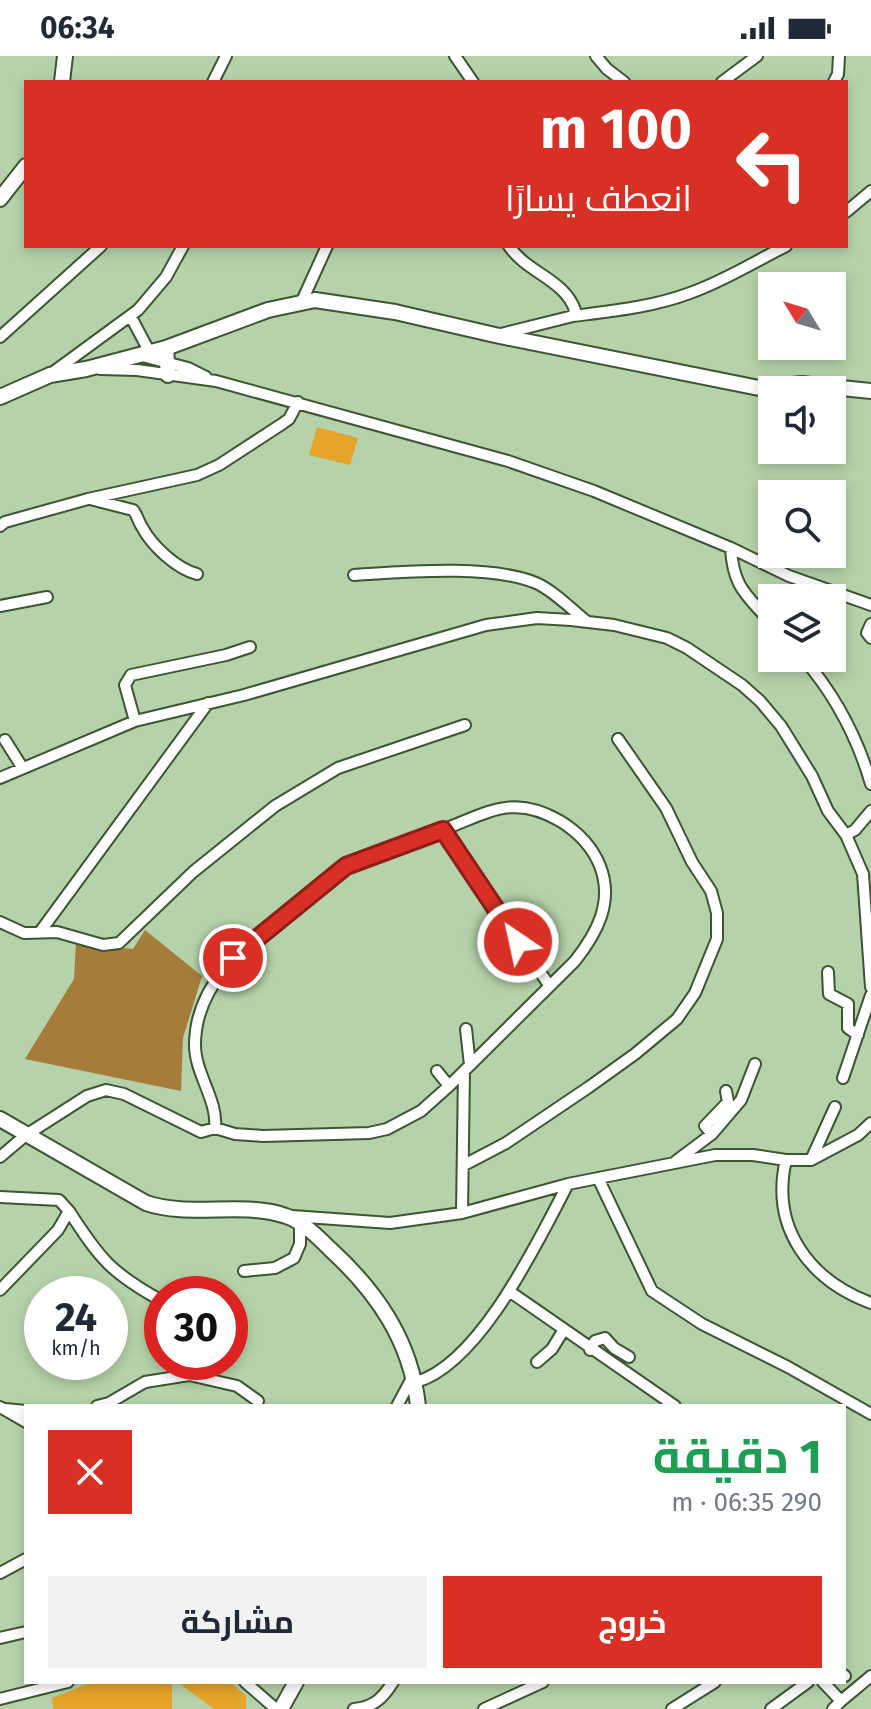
<!DOCTYPE html>
<html lang="ar">
<head>
<meta charset="utf-8">
<style>
  body { margin:0; font-family:"Fira Sans",Cairo,sans-serif; background:#f2f2f3; color:#1f2937; direction:rtl; height:100vh; display:flex; flex-direction:column; font-size:30px; white-space:nowrap }
  * { box-sizing:border-box; margin:0 }
  p { font-size:26px; color:#747a83 }
  .icon { flex:none; width:44px; height:44px; fill:none; stroke:currentColor; stroke-width:2; stroke-linecap:round; stroke-linejoin:round }
  .map { position:relative; flex:1; overflow:hidden; direction:ltr }
  .drawer { position:absolute; left:24px; top:1348px; width:822px; height:280px; display:flex; flex-direction:column; background:#fff; border-radius:0px; box-shadow:0 4px 12px #0003; direction:rtl }
  .drawer>* { flex:none }
  .guide { position:absolute; left:24px; top:24px; width:824px; height:168px; border-radius:0px; box-shadow:0 4px 12px #0003; direction:rtl; background:#d93025; color:#fff; overflow:hidden }
  .needle { width:52px; rotate:308deg }
  .tools { position:absolute; left:758px; top:216px; display:grid; gap:16px }
  .tools a { display:grid; place-items:center; width:88px; height:88px; border-radius:0px; background:#fff; box-shadow:0 4px 12px #0003; font-size:40px }
  .speed { position:absolute; left:24px; top:1220px; display:flex; gap:16px; font-size:40px; font-weight:700; text-align:center }
  .speed>* { display:grid; place-content:center; width:104px; height:104px; border-radius:50%; background:#fff; box-shadow:0 4px 12px #0003; line-height:1 }
  .speed small { font-size:20px; font-weight:400 }
  .speed .limit { border:12px solid #d22; background:#fff; color:#111 }
  .pin { position:absolute; display:grid; place-items:center; width:68px; height:68px; color:#fff; margin:-34px; border:4px solid #fff; border-radius:50%; box-shadow:0 2px 8px #0007 }
  .me { position:absolute; width:88px; margin:-44px; rotate:326deg; stroke-linejoin:round; filter:drop-shadow(0 0 6px #0008) }
  .turn { display:flex; align-items:center; gap:28px; height:168px; padding:0 24px; font-size:36px }
  .turn .icon { width:104px; height:104px; stroke-width:2.5 }
  .turn b { display:block; font-size:56px; line-height:68px }
  .round { display:grid; place-items:center; flex:none; width:84px; height:84px; border-radius:0px; background:#f2f2f3 }
  .head { display:flex; align-items:center; justify-content:space-between; height:136px; padding:0 24px }
  h1 { font-size:48px; font-weight:700; line-height:60px; color:#1e9e55 }
  .primary-button { display:flex; gap:16px; margin-top:auto; padding:16px 24px }
  .primary-button a { flex:1; height:92px; border-radius:0px; background:#d93025; color:#fff; font-size:32px; font-weight:700; line-height:92px; text-align:center }
  .primary-button a+a { background:#f2f2f3; color:#1f2937 }
  .status { display:flex; justify-content:space-between; align-items:center; height:56px; padding:0 40px; background:#fff; direction:ltr }
  .status svg { height:22px; fill:currentColor }
  .map>svg:first-child { display:block }
  .green { fill:#e5a42a }
  .forest { fill:#a57c3a }
  .lines { fill:none; stroke-linecap:round; stroke-linejoin:round }
  .street-casing { stroke:#3c5532; stroke-width:14 }
  .secondary-casing { stroke:#3c5532; stroke-width:18 }
  .street { stroke:#fff; stroke-width:10 }
  .secondary { stroke:#fff; stroke-width:14 }
  .route-casing { stroke:#8d1f18; stroke-width:20 }
  .route { stroke:#d93025; stroke-width:14 }
</style>
</head>
<body>
<div class="status"><b>06:34</b><svg viewBox="0 0 49 12"><path d="M0 12V9h3v3zM5 12V6h3v6zM10 12V3h3v9zM15 12V0h3v12zM26 1h20v11H26zM47 4h2v5h-2z"/></svg></div>
<div class="map">
<svg width="871" height="1653" viewBox="0 0 871 1653">
  <rect width="100%" height="100%" fill="#b5d2aa"/>
  <path class="green" d="M317 371 358 382 350 409 309 399Z
    M93 1626H172V1653H53L52 1642Z
    M177 1626H230L246 1640V1653H214Z"/>
  <path class="forest" d="M145 874 202 920 183 982 181 1035 25 1003 74 923 76 887 133 893Z"/>
  <g class="lines">
    <defs>
      <path id="street" d="M455 0 473 26
        M596 0 607 13 624 26
        M213 26 226 0
        M722 26 757 0
        M834 26 838 18 839 0
        M846 156 871 135
        M302 245 327 190
        M573 260C612 255 653 251 690 237 724 225 754 206 786 190
        M131 261 149 295
        M497 279 573 260 575 254C564 223 527 217 509 190
        M0 281 101 190
        M142 300 188 312 206 321
        M100 313 137 314 216 325 508 405 594 435 731 492 789 520 871 549
        M52 317 138 254 166 221 183 190
        M90 443 133 454C138 460 138 465 142 471 152 490 177 513 197 518
        M0 470 5 466 88 443 197 419 219 409 282 368 289 363 298 346
        M731 492C733 532 747 539 772 568
        M354 519C403 516 491 508 536 527 554 535 570 552 586 565
        M0 550 47 541
        M871 568 867 577 871 582
        M803 602C836 640 857 680 871 728
        M135 665 125 629 131 619 226 599 250 591
        M5 684 22 711
        M0 722 135 665 244 639 486 569 537 562 571 564 614 569 667 582 687 592 742 629 760 645 781 670 812 720 828 755 846 779 855 774 871 755
        M443 774 549 929
        M846 779 863 818 871 931
        M0 866 24 877 57 876 103 889 119 887 193 816 275 750 338 712 465 669
        M40 876 208 647
        M828 916 829 938 848 948V972L858 979
        M466 973 470 1009
        M437 1015 449 1030
        M843 1022 871 939
        M712 1078 705 1070 728 1046 726 1035
        M0 1101 26 1079 87 1040 106 1034 124 1038 201 1076 215 1072 235 1078 263 1080 369 1077 387 1073 421 1055 449 1030 575 905C597 877 614 846 600 810 592 790 578 776 560 765 511 736 485 759 439 775 408 786 377 798 346 810L335 817C283 867 195 907 195 989 195 1018 218 1044 215 1072
        M786 1104H811L858 1079 871 1067
        M811 1104 835 1051
        M676 1105 712 1078 741 1044 755 1008
        M464 1109 506 1087 589 1031 635 998 677 963 695 937 717 883V857L711 835 692 806 666 752 618 683
        M598 1122 652 1235 702 1268 788 1311 871 1358
        M0 1141 59 1144 69 1155 58 1174 0 1234
        M69 1155C100 1203 111 1217 162 1245
        M462 1157 464 1015
        M292 1160 390 1167 462 1157 568 1128 715 1099H753L786 1104C770 1171 809 1224 871 1247
        M244 1215 275 1212 294 1202 300 1188V1168
        M509 1235 675 1350
        M590 1294 595 1285 605 1282 614 1292 629 1301
        M537 1306 552 1293 563 1275
        M416 1326C480 1308 538 1185 568 1128
        M97 1350 109 1347 145 1326 189 1319 237 1330 258 1345
        M397 1350 412 1322
        M0 1351 26 1366
        M5 1353 26 1355
        M0 1517 26 1503
        M0 1582 26 1576
        M844 1619 845 1620
        M245 1626 276 1653
        M823 1626 841 1645 833 1653
        M0 1643 68 1626
        M841 1645 871 1620
        M354 1653C374 1651 383 1642 393 1626
        M484 1653 543 1626
        M672 1653 715 1626
        M771 1653 808 1626"/>
      <path id="secondary" d="M62 26 65 0
        M0 143 26 110
        M166 292 168 319
        M0 341 50 319 86 313 166 292 268 254 315 244 395 256 495 279 759 332 802 328 871 335
        M0 1063 146 1147C190 1162 243 1145 286 1160 302 1165 318 1181 330 1193 377 1236 411 1285 418 1350
        M281 1653 296 1626"/>
    </defs>
    <use href="#street" class="street-casing"/>
    <use href="#secondary" class="secondary-casing"/>
    <use href="#street" class="street"/>
    <use href="#secondary" class="secondary"/>
  </g>
  <g class="lines">
    <defs>
      <path id="route" d="M233 902 346 810 443 774 518 886"/>
    </defs>
    <use href="#route" class="route-casing"/>
    <use href="#route" class="route"/>
  </g>
</svg>
<div class="tools">
<a><svg class="needle" viewBox="-14 -14 28 28"><path d="M0-13l5 13h-10z" fill="#e53935"/><path d="M0 13l5-13h-10z" fill="#747a83"/></svg></a>
<a><svg class="icon" aria-label="sound" viewBox="0 0 24 24"><path d="M4 9h4l5-4v14l-5-4H4zM17 9q2 3 0 6"/></svg></a>
<a><svg class="icon" aria-label="search" viewBox="0 0 24 24"><circle cx="10" cy="10" r="6"/><path d="M15 15l6 6"/></svg></a>
<a><svg class="icon" aria-label="layers" viewBox="0 0 24 24"><path d="M12 4l9 5-9 5-9-5zM3 14l9 5 9-5"/></svg></a>
</div>
<div class="speed"><div>24<small>km/h</small></div><div class="limit">30</div></div>
<div class="pin" style="left:233px;top:902px;background:#d93025"><svg class="icon" aria-label="arrive" viewBox="0 0 24 24"><path d="M6 21V4h12l-3 4 3 4H6"/></svg></div>
<svg class="me" style="left:518px;top:886px" viewBox="-20 -20 40 40"><circle r="17" fill="#d93025" stroke="#fff" stroke-width="3"/><path d="M0-11L8 9 0 5-8 9z" fill="#fff"/></svg>
<div class="guide">
<div class="turn"><svg class="icon" aria-label="left" viewBox="0 0 24 24"><path d="M17 20v-9H6M10 6l-5 5 5 5"/></svg><div><b>100 m</b>انعطف يسارًا</div></div>
</div>
<section class="drawer">
<div class="head"><div><h1>1 دقيقة</h1><p>290 m · 06:35</p></div><a class="round" style="background:#d93025;color:#fff"><svg class="icon" aria-label="close" viewBox="0 0 24 24"><path d="M6 6l12 12M18 6L6 18"/></svg></a></div>
<div class="primary-button"><a>خروج</a><a>مشاركة</a></div>
</section>
</div>
</body>
</html>
